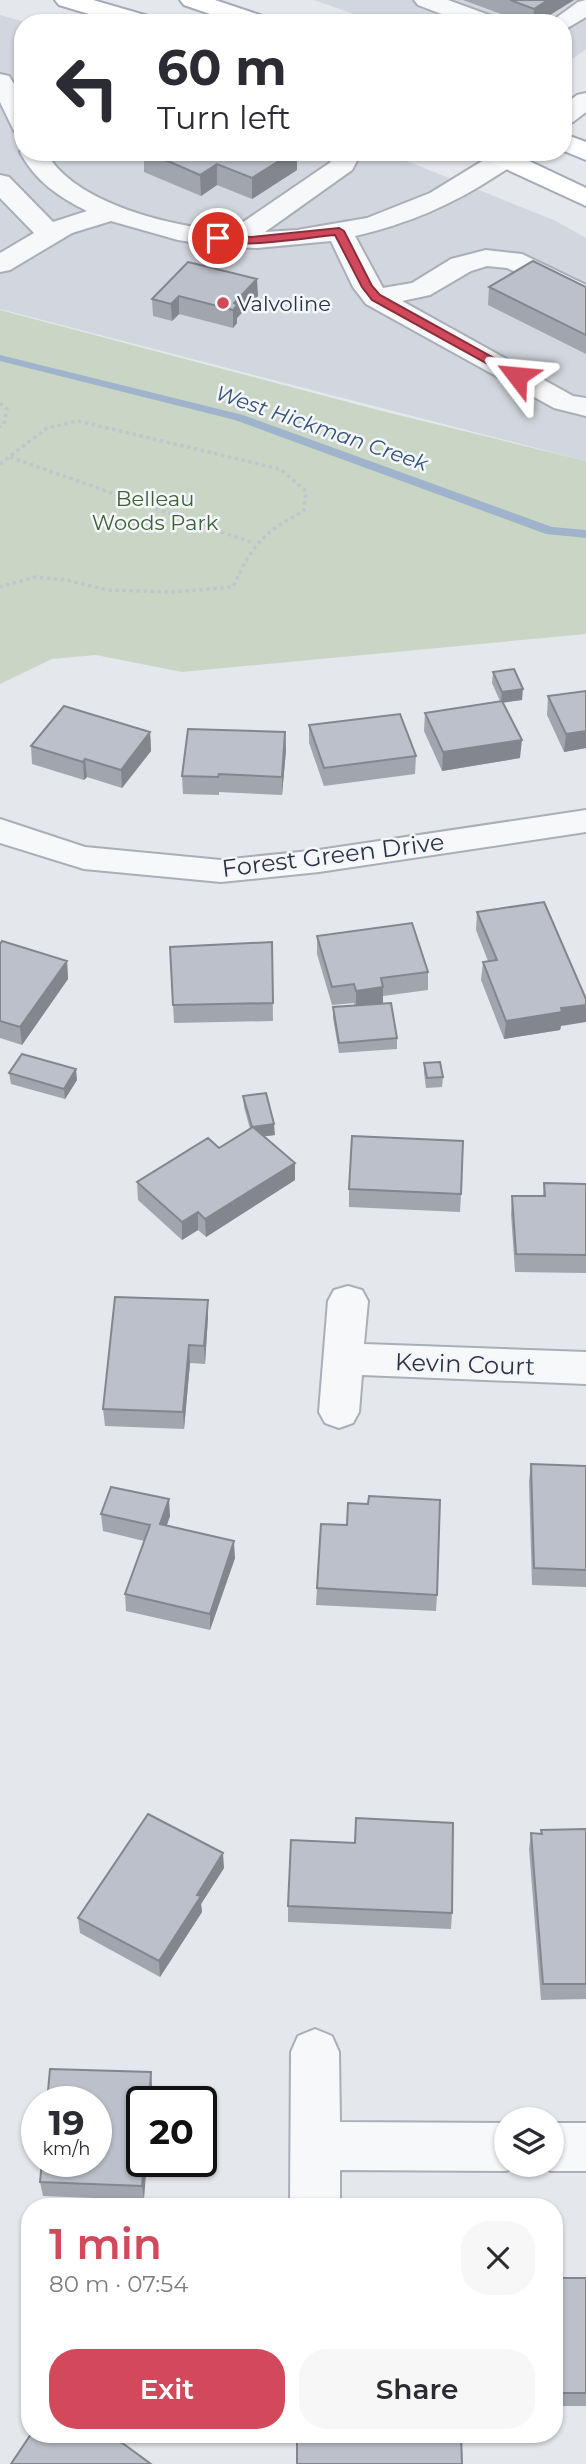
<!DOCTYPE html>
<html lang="en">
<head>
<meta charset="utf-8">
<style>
  body { margin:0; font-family:Montserrat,sans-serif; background:#f7f7f7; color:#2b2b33; height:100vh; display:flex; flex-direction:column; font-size:26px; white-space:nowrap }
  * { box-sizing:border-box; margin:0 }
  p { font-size:23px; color:#7c7c81 }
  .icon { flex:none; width:38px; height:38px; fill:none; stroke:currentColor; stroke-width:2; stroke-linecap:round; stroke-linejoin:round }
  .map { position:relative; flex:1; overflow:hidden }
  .drawer { position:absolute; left:21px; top:2198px; width:542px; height:245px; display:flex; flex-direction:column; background:#fff; border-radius:28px; box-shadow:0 2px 5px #0004 }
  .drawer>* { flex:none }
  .hud { position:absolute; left:14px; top:14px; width:558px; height:147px; border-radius:28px; box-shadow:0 2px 5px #0004; background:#fff; color:#2b2b33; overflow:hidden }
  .fabs { position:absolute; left:494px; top:2107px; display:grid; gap:14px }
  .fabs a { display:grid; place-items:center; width:70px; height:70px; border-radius:50%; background:#fff; box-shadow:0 2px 5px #0004; font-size:35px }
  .speed { position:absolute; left:21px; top:2086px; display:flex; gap:14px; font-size:35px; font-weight:700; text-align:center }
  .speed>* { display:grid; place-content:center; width:91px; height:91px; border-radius:50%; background:#fff; box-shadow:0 2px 5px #0004; line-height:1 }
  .speed small { font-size:18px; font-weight:400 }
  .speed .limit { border:4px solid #111; border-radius:10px; background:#fff; color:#111 }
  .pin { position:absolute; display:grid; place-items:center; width:60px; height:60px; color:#fff; margin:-30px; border:4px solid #fff; border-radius:50%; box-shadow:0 2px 7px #0007 }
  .me { position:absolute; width:77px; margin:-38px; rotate:299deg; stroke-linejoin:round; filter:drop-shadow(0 0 5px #0008) }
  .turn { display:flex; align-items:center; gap:24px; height:147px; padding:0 28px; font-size:32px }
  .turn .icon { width:91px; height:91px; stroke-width:2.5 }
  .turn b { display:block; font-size:49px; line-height:60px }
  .round { display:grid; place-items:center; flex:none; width:74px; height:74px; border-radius:28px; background:#f7f7f7 }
  .overview { display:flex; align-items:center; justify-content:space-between; height:119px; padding:0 28px }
  h1 { font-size:42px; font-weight:600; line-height:52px; color:#d1495b }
  .primary-button { display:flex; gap:14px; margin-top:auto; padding:14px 28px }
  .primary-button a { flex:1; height:80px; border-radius:28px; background:#d1495b; color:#fff; font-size:28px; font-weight:600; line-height:80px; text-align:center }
  .primary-button a+a { background:#f7f7f7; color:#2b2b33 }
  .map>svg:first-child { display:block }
  .built { fill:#d2d6de }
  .green { fill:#c9d6c5 }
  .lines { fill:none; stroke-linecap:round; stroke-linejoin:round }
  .stream { fill:#9fb4cc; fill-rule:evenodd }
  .minor-casing { stroke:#a9aeb7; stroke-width:4 }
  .major-casing { stroke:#a3abb8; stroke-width:4 }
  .path { stroke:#c2c5cb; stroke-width:3.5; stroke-dasharray:3.5 3.5; stroke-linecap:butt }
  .minor { fill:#f7f8fa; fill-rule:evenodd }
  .major { fill:#fff; fill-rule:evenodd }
  .wall { fill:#a1a5ae }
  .shaded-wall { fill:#83868d }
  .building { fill:#bbc0ca; stroke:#83868d; stroke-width:2 }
  .route { fill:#d1495b; stroke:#882f3b; stroke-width:2 }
  .poi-dot { fill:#d1495b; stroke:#f4f6f9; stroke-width:2.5 }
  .labels { text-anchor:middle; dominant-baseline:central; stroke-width:5; stroke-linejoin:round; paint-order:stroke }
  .far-poi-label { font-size:21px; fill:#2b3445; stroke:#f4f6f9; text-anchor:start }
  .far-water-label { font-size:21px; font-style:italic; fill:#34527a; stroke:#f4f6f9 }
  .far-park-label { font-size:21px; fill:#3f6138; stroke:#f4f6f9 }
  .street-label { font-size:24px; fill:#2b3445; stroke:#f4f6f9 }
</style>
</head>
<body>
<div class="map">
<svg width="586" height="2464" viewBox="0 0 586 2464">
  <rect width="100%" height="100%" fill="#e4e7ec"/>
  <path class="built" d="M314 0H586V49L564 65V23H379Z
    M0 15 28 23H23V152H384L556 221 586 238V461L0 309Z"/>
  <path class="green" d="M0 310 382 411 586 461V634L182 672 96 655 52 659 0 684Z"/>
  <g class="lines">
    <path class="stream" d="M0 355 243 415 552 527 586 530V538L546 534 235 420 0 361Z"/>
    <defs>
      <path id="minor" d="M414 0H448L497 18 500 23H465L418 5Z
        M586 0V17L564 30V23H549L578 2Z
        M0 74 9 76 23 98V134L14 131 0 102Z
        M586 93V112L573 122 564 124V105L577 95Z
        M23 148V152H46C73 204 176 228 230 231L331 162 322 152 354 154 358 159 352 170 265 232 297 230 367 218 430 193 497 152H527C520 162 507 169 496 176 452 205 407 224 355 236L383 288 412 283 451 259 486 250 522 254 586 285V303L507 268 487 266 471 271 430 295 402 301 573 396 586 398V416L554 408 366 304 353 287 331 241 257 248 217 246 178 240 111 221 72 233 10 270 0 272V253L34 233 0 198V175L9 177 53 222 87 211C59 197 35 181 20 152Z
        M586 810V832L319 872 221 882 84 869 0 843V819L85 847 221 860 319 850Z
        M348 1286 362 1290 368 1301 364 1344 586 1352V1384L362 1375 359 1412 353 1423 339 1428 325 1423 319 1412 328 1301 334 1290Z
        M315 2029 332 2036 339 2052 340 2122 506 2123V2165H521L506 2171 340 2170V2207H290L291 2052 298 2036Z
        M551 2123H586V2171H551L536 2165H551Z"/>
      <path id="major" d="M55 0H93L155 18 158 23H119L59 5Z
        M180 0H215L269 18 272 23H236L184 5Z
        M564 134 586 142V160L564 151Z
        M476 152H510L586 188V206L480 157Z"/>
    </defs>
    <use href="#minor" class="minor-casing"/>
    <use href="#major" class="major-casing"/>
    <path class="path" d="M0 403 7 409 4 424 0 427
      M10 457 253 543
      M0 464 47 428 78 421 280 469 306 491 304 511C262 533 253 544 233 587L173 592 107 590 67 580 35 577 0 587"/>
    <use href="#minor" class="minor"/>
    <use href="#major" class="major"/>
  </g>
  <path class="wall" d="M463 0H574L537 23H526Z
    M133 152H297V170L252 199 217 185 201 196 144 172V157Z
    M188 262 258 296 237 318V323L233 328 179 314 172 321 153 316 152 299Z
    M489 287H586V354L488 305Z
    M493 672 522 700 503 702 520 758 442 771 424 731 425 713 500 701 492 683Z
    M586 691V748L564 752 547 715 548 696Z
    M309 725 416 756 415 774 324 786 309 743Z
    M150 732 151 751 122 788 87 777 84 780 32 764 31 746Z
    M285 732 286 750 282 795 219 792V795L183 794 182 776Z
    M477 912 561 1026 560 1030 504 1039 481 980 483 962 488 961 476 930Z
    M317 936 428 972V990L383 996V1003L397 1038V1049L339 1053 333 1018V1007L355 1006 354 1003 332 1005 317 954Z
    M272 942 273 1021 174 1023 170 947Z
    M0 944 67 961 68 979 22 1045 0 1038Z
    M424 1063 443 1077 442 1087 426 1088 424 1073Z
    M9 1073 77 1080 65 1099 11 1084Z
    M243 1096 275 1135 264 1136 295 1163V1180L206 1237 198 1230 182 1240 138 1200 137 1182 219 1148 250 1129 244 1107Z
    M544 1183 586 1184V1273L515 1272 511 1214 512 1196H543Z
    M349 1189 461 1194 460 1212 349 1207Z
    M208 1300V1317L205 1364 190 1363 184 1429 105 1426 103 1409Z
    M531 1464 586 1466V1587L532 1585 529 1481Z
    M101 1514 170 1516 167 1525 235 1558 210 1630 126 1611 125 1594 144 1541 103 1531Z
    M317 1588 437 1595 436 1611 316 1605Z
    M586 1829V1999L541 2000 529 1849 531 1833 541 1834V1830Z
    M224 1868 201 1904 202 1912 160 1977 80 1933 78 1918Z
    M288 1906 452 1913 451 1929 288 1922Z
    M152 2086 151 2102H142L144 2200 43 2196 40 2182Z
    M555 2278H586V2406H555Z"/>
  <path class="shaded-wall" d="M548 0H574L537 23H533L534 9Z
    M293 152H297V170L252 199V178Z
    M217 164V185L201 196 200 175Z
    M257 279 258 296 237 318V323L233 328V310L234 303Z
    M179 296V314L172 321 171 304Z
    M523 689 522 700 501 703 502 692Z
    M586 731V748L564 752 566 734Z
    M150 732 151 751 122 788 121 770Z
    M285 732 286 750 282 795V777Z
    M522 740 520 758 442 771 443 752Z
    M85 759 87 777 84 780 83 762Z
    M67 961 68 979 22 1045 20 1027Z
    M383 987V1005L356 1009V991Z
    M586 1005V1022L561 1026 560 1030 504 1039 506 1021 561 1008Z
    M76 1069 77 1080 65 1099 64 1089Z
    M274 1124 275 1135 252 1138V1128Z
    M295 1163V1180L206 1237 205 1219Z
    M198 1212V1230L182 1240V1222Z
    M208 1300V1317L205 1364 204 1346Z
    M189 1345 190 1363 184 1429 183 1412Z
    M169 1499 170 1516 161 1541 160 1524Z
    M234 1541 235 1558 210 1630V1614Z
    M223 1853 224 1868 201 1904 202 1912 160 1977 159 1961 197 1895Z
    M151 2072 152 2086 151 2102H149Z
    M144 2161H147L144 2200 142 2186Z"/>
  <path class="building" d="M510 0H548L534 9Z
    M147 152H293L252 178 217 164 200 175Z
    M533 261 586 287V335L489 287Z
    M188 262 257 279 234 303 237 305 233 310 179 296 171 304 152 299Z
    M514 669 523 689 502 692 493 672Z
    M586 691V731L566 734 548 696Z
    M502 701 522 740 443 752 425 713Z
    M64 706 150 732 121 770 85 759 83 762 31 746Z
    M400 714 416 756 324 768 309 725Z
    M188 729 285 732 282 777 219 774 218 777 182 776Z
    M544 902 586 999V1005L561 1008 562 1012 506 1021 483 962 497 960 477 912Z
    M412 923 428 972 381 978 383 987 356 991 354 984 332 987 317 936Z
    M2 941 67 961 20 1027 0 1021V944Z
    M272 942 273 1003 173 1005 170 947Z
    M391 1003 397 1038 339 1043 333 1007Z
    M22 1054 76 1069 64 1089 9 1073Z
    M440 1062 443 1077 427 1078 424 1063Z
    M266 1093 274 1124 252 1127 243 1096Z
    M253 1127 295 1163 205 1219 198 1212 182 1222 137 1182 208 1138 219 1148Z
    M352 1136 463 1141 461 1194 349 1189Z
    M544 1183 586 1184V1255L516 1254 512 1196H545Z
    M115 1297 208 1300 204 1346 189 1345 183 1412 103 1409Z
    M531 1464 586 1466V1570L534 1568Z
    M111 1487 169 1499 160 1524 234 1541 210 1614 125 1594 150 1525 101 1514Z
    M369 1496 440 1500 437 1595 317 1588 321 1524 347 1525 348 1503 368 1504Z
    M148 1814 223 1853 197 1895 201 1896 159 1961 78 1918Z
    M356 1818 453 1823 452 1913 288 1906 291 1840 355 1843Z
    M586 1829V1984H543L531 1833 542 1834 541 1830Z
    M50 2069 151 2072 149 2102H142V2161H144L142 2186 40 2182 42 2161H96V2102H47Z
    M555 2278H586V2393H555Z
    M31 2434H110L151 2464H11Z
    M297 2434H461L462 2464H297Z"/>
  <path class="route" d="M339 228 344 231 372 286 380 295 521 373V378H513L372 300 362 287 335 235C310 237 230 251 212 238L218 235 251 237Z"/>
  <circle class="poi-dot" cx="223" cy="303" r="7"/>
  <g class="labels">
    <g class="far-poi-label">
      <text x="237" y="303">Valvoline</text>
    </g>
    <g class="far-water-label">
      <text transform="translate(322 428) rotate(19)">West Hickman Creek</text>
    </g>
    <g class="far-park-label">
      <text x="155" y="498">Belleau<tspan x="155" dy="24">Woods Park</tspan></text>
    </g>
    <g class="street-label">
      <text transform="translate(333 855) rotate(-7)">Forest Green Drive</text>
      <text transform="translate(465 1364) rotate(2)">Kevin Court</text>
    </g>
  </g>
</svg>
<div class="fabs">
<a><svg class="icon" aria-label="layers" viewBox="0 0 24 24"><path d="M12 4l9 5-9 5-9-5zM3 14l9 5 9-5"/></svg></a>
</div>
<div class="speed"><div>19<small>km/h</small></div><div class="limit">20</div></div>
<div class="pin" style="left:218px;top:238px;background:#d93025"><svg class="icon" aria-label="arrive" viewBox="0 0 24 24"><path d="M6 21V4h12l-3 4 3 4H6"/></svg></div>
<svg class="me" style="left:517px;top:376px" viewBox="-20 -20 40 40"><path d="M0-17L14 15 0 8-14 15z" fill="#d1495b" stroke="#fff" stroke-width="4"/></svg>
<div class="hud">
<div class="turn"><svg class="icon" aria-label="left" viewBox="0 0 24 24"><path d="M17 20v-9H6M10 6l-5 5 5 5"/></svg><div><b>60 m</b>Turn left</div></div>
</div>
<section class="drawer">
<div class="overview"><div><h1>1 min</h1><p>80 m · 07:54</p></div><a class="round"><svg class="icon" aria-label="close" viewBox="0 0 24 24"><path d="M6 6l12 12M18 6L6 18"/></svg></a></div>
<div class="primary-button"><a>Exit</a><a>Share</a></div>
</section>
</div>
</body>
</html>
